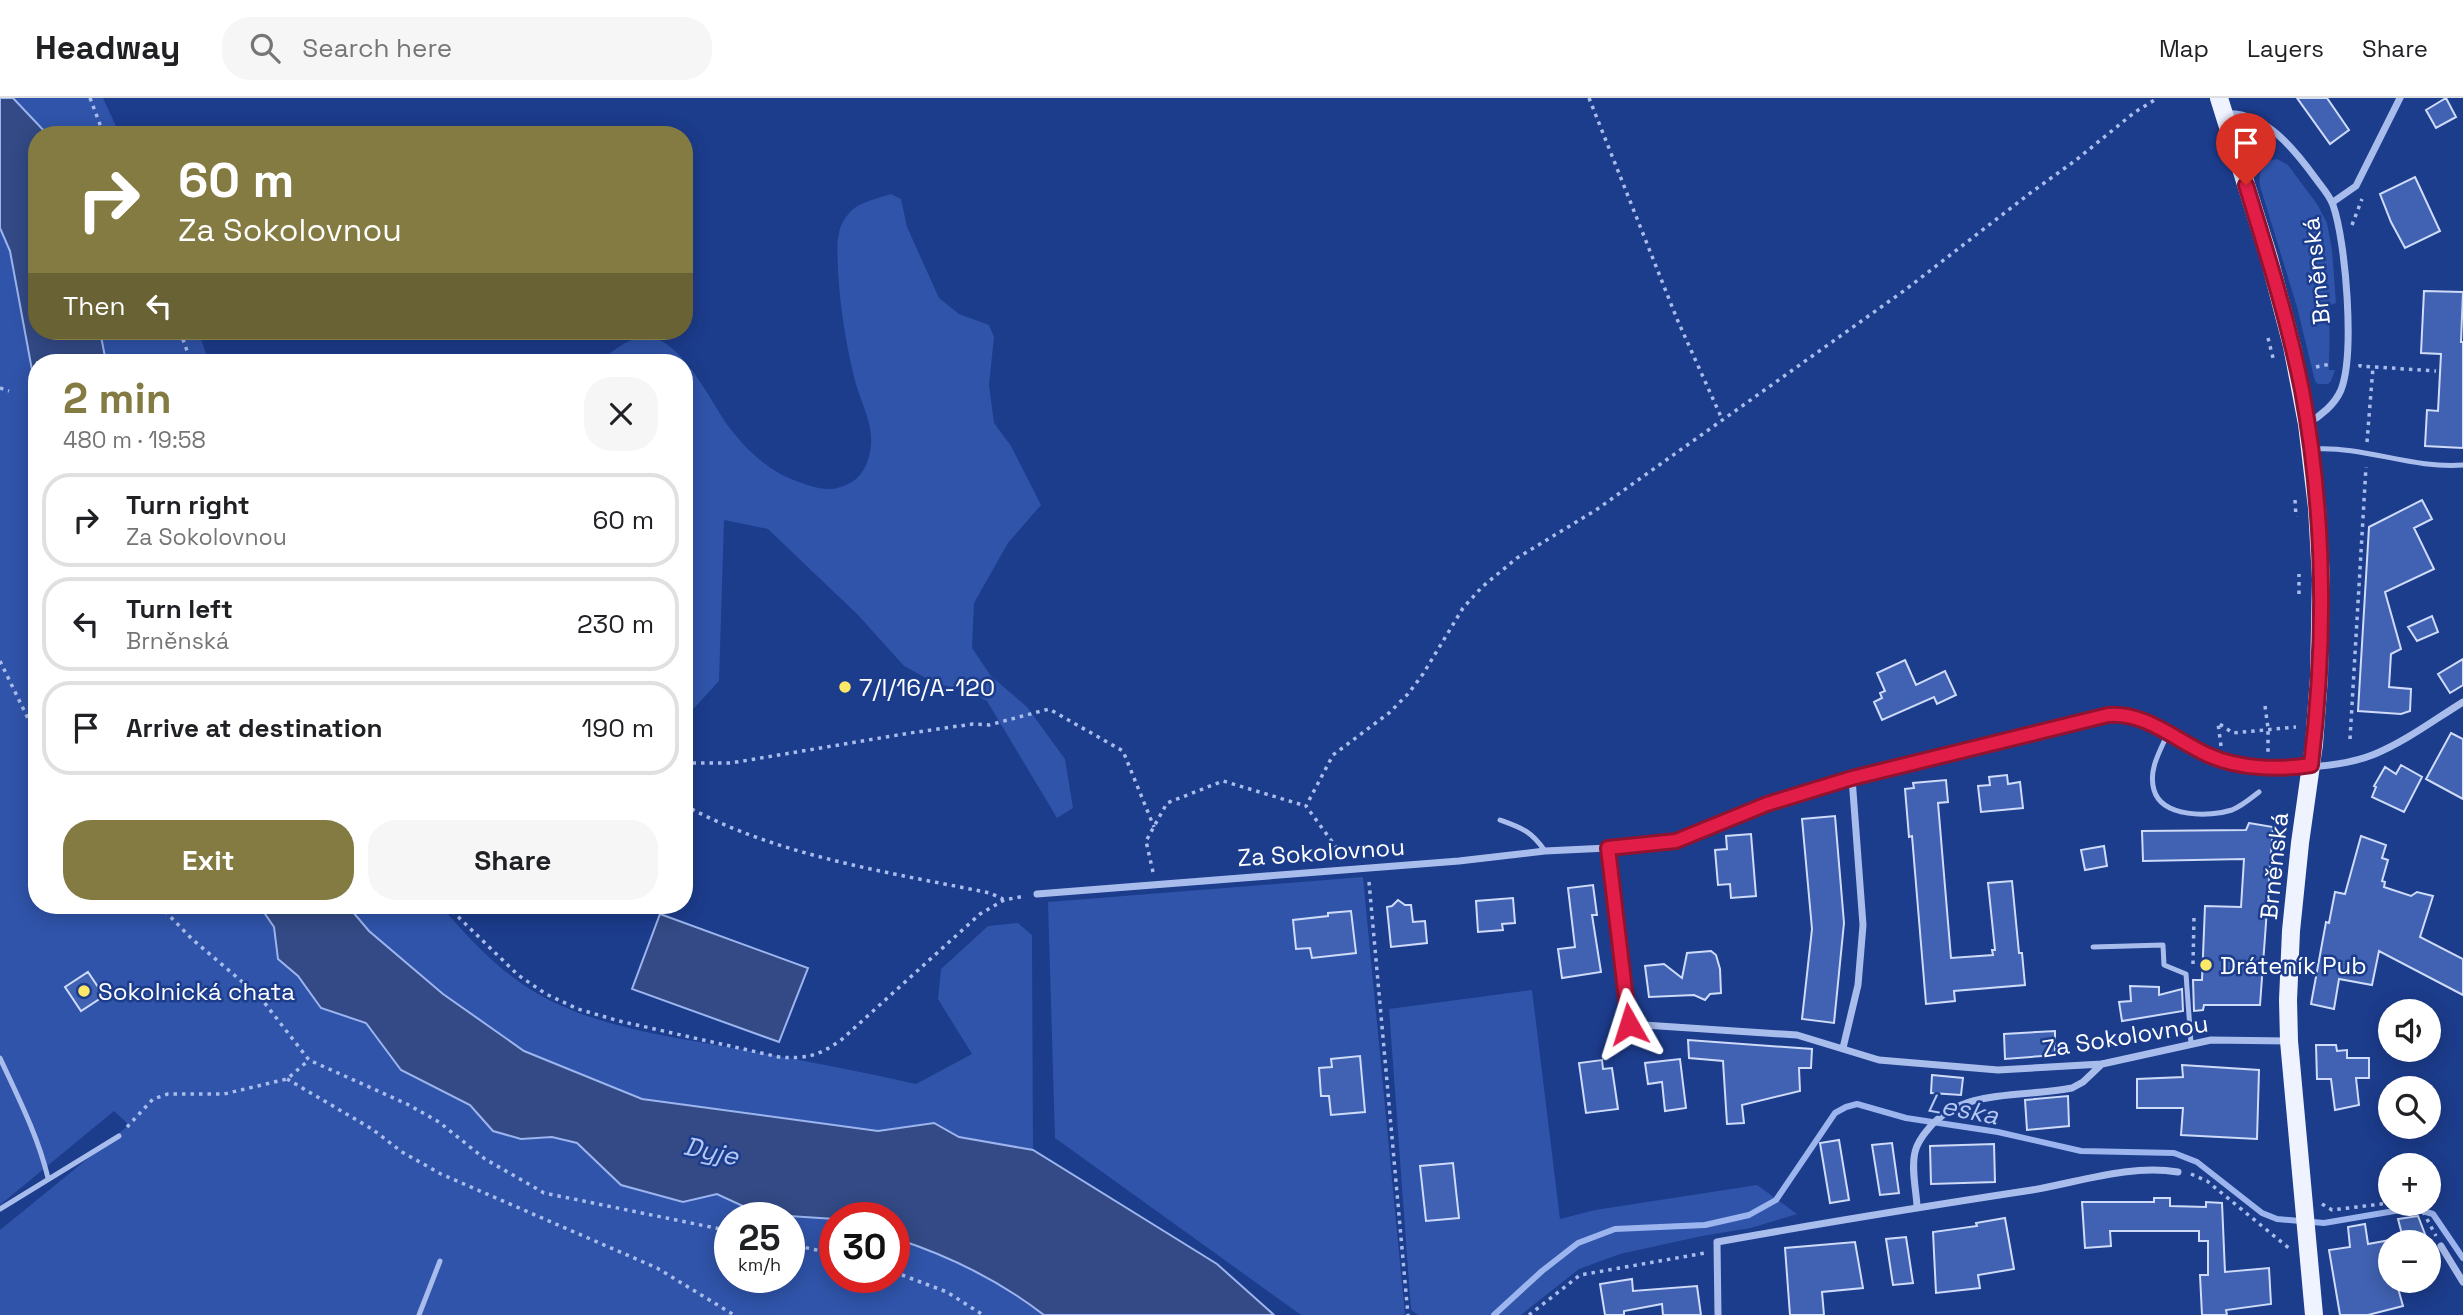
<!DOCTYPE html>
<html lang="en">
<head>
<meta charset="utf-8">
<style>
  body { margin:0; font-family:"Space Grotesk",sans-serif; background:#f6f6f6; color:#202124; height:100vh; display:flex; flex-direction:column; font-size:26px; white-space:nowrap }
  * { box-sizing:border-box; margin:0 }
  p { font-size:23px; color:#757577 }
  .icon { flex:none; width:38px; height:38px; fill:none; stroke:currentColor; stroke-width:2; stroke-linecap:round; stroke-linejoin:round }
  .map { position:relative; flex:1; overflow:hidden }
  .sheet { position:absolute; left:28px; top:256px; width:665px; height:560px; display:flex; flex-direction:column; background:#fff; border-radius:28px; box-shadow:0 4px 18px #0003 }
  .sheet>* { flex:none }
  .banner { position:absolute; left:28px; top:28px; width:665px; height:214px; border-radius:28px; box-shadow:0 4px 18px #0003; background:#837b42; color:#fff; overflow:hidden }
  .controls { position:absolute; left:2378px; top:901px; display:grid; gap:14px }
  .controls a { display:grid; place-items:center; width:63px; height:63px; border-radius:50%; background:#fff; box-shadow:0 4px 18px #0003; font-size:35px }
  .speed { position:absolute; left:714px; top:1104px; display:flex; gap:14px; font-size:35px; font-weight:700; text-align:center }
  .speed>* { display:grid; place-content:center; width:91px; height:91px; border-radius:50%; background:#fff; box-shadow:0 4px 18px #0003; line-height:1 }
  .speed small { font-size:18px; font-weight:400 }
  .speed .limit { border:10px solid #d22; background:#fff; color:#111 }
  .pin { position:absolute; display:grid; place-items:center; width:60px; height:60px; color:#fff; margin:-72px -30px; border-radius:50% 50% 50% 0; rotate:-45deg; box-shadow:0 0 7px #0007 }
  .pin .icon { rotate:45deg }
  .me { position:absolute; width:77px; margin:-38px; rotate:354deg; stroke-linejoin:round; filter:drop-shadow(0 0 5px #0008) }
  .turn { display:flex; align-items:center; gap:24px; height:147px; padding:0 35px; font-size:32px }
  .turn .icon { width:91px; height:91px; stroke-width:2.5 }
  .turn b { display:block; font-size:49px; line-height:60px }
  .then { display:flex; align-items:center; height:66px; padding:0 35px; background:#0003; gap:14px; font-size:26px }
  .round { display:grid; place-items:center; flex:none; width:74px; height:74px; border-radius:28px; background:#f6f6f6 }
  .overview { display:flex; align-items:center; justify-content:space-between; height:119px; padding:0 35px }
  h1 { font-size:42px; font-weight:800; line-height:52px; color:#837b42 }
  .action { display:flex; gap:14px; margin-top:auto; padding:14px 35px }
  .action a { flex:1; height:80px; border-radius:28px; background:#837b42; color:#fff; font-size:28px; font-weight:800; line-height:80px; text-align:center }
  .action a+a { background:#f6f6f6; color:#202124 }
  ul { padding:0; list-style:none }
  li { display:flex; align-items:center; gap:21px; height:94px; margin:0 14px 10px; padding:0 21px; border:4px solid #e0e0e0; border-radius:28px }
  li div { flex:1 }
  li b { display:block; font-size:26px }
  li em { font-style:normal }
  header { display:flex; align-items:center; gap:42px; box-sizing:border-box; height:98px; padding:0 35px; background:#fff; border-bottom:2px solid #e0e0e0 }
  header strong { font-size:33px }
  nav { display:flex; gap:38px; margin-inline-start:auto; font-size:24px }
  .search { width:490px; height:63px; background:#f6f6f6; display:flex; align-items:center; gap:18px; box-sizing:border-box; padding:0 24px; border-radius:28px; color:#757577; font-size:26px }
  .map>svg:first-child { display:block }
  .green { fill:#3054aa; fill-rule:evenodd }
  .water { fill:#334a86; stroke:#9cb5ef; stroke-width:2 }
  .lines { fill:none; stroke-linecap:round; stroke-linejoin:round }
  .stream { stroke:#9cb5ef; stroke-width:6 }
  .building { fill:#4162b2; stroke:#cedbf9; stroke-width:2 }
  .path { stroke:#a9bded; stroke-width:3.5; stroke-dasharray:3.5 5; stroke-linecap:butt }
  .service { stroke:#a9bded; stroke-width:5 }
  .minor { stroke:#a9bded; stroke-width:7 }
  .primary { stroke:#eff3ff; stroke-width:18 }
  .route-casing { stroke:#92132f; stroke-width:18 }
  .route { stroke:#e11d48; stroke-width:12 }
  .poi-dot { fill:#fde967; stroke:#1c3c8c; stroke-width:2.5 }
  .labels { text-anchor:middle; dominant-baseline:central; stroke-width:5; stroke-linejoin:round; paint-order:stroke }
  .street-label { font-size:24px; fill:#fff; stroke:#1c3c8c }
  .poi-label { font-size:24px; fill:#fff; stroke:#1c3c8c; text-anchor:start }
  .water-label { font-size:26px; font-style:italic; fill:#b5c8f4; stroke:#1c3c8c }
</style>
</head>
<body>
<header>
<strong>Headway</strong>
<div class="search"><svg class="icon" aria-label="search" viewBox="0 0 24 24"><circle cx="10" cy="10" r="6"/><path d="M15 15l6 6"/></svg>Search here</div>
<nav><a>Map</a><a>Layers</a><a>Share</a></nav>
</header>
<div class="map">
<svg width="2463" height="1217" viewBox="0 0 2463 1217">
  <rect width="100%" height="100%" fill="#1c3c8c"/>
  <path class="green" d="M13 0H103L120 37H48Z
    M2277 61 2288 67 2317 106 2327 125 2332 152 2336 205 2330 207 2329 272H2335L2331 283 2328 286H2318L2315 283 2297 209 2260 88C2258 75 2262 63 2277 61Z
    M891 96 901 101 907 129 939 200 959 216 989 227 994 239 989 287 994 325 1011 348 1041 407 1008 445 974 505 972 550 991 578 1027 609 1065 661 1073 710 1057 720 987 603 966 592 937 586 904 568 858 517 768 431 724 422 719 583 684 621V264H599C612 254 627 240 645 239 680 237 712 306 729 329 747 353 771 375 799 384 818 391 832 395 850 385 866 377 872 355 871 339 870 320 860 301 855 283 846 246 840 210 838 172 838 161 836 146 839 135 840 127 846 118 852 112 861 104 879 100 891 96Z
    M0 130 10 153 37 299V807H259L274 829 278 861 298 878 320 910 366 925 401 972 470 1007 493 1033 521 1041 552 1039 577 1045 621 1087 683 1104 717 1096 760 1116 835 1121V1180H894V1140C947 1157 1000 1183 1044 1217H0V1132L129 1027 114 1013 0 1107ZM730 1120H789V1180H730Z
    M100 233H198L209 264H106Z
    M1363 779 1405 1217H1301L1055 1040 1048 804Z
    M347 807H440C465 836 492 866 525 888 586 928 662 937 733 950 794 961 855 972 916 986L972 956 938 901 941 871 988 828 1018 825 1032 837 1033 1052 959 1039 934 1025 878 1033 642 1001 524 953 443 897 369 833Z
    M1532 892 1560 1121 1595 1112 1757 1087 1797 1116 1751 1130 1702 1138 1620 1156 1579 1171 1521 1217H1418L1411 1212 1389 911Z"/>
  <path class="water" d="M0 0H13L48 37H37V233H100L106 264H37V299L10 153 0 130Z
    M259 807H347L369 833 443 896 524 953 642 1001 878 1033 934 1025 959 1039 1033 1052 1217 1166 1274 1217H1044C1000 1183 947 1157 894 1140V1120L835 1121 760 1116 717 1096 683 1104 621 1087 577 1045 552 1039 521 1041 493 1033 470 1007 401 972 366 925 321 910 298 878 278 861 274 829Z
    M660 816 808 870 779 944 632 891Z"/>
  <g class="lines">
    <path class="stream" d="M1494 1217 1542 1173 1578 1145 1615 1131 1705 1127 1749 1117 1776 1102 1835 1015 1846 1009 1857 1006 1906 1020 1998 1034 2081 1053 2174 1055 2197 1064 2262 1115 2277 1121 2324 1125 2412 1110 2433 1116 2463 1160"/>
  </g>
  <path class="building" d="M2297 0H2327L2349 32 2330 46Z
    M2446 0 2456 19 2436 30 2426 12Z
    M2415 79 2440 133 2405 150 2391 124 2380 96Z
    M2424 193 2463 194 2461 244H2463V350L2425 348 2427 312 2438 313 2441 256 2421 255Z
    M2422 402 2432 421 2414 430 2434 471 2385 494 2401 551 2391 556 2389 589 2411 591 2410 613 2401 616 2358 613 2369 429Z
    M2432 518 2438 534 2417 543 2408 529Z
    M2463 561V587L2450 595 2438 576Z
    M1905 562 1916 587 1945 573 1956 597 1937 606 1934 599 1882 622 1874 604 1882 600 1880 595 1885 593 1877 575Z
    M2451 635 2463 641V701L2426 681Z
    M2401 667 2422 679 2404 714 2372 699 2376 689 2374 688 2385 669 2396 676Z
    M2007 677 2008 686 2020 684 2023 710 1981 714 1978 688 1990 687 1989 679Z
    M1946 682 1948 704 1938 705 1951 860 1993 857 1992 852H1995L1988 785 2012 783 2019 855H2022L2025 887 1954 893 1955 903 1926 906 1912 738 1909 739 1905 691 1914 690 1913 685Z
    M1835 718 1844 825 1834 925 1802 921 1812 831 1802 721Z
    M2249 725 2273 729 2260 907H2204L2203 912 2194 913 2193 882H2202L2205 808 2241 809 2244 761 2143 763 2142 733 2246 732Z
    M1751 736 1756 798 1731 800 1730 786 1718 787 1715 752 1727 751 1726 738Z
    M2361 738 2386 747 2382 760 2388 762 2382 783 2385 784 2384 789 2411 798 2417 794 2433 798 2420 839 2463 861V897L2379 853 2372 887 2339 881 2334 911 2311 906 2326 824 2329 825 2335 794 2345 796Z
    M2104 748 2107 768 2085 772 2081 752Z
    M1593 787 1597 817H1592L1601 874 1562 880 1558 851 1575 849 1568 790Z
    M1513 800 1515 825 1502 826 1503 832 1478 834 1476 803Z
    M1398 802 1405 807H1411L1413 824 1425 823 1427 845 1391 849 1387 809 1392 808Z
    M1351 813 1356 855 1312 860 1310 850 1296 851 1293 822 1328 818V815Z
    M1711 853 1716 857 1720 871 1721 895 1710 896 1705 902 1694 897 1649 899 1645 868 1664 866 1682 880 1687 855Z
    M88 874 104 898 81 913 65 889Z
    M2130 888 2159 889V897L2182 891 2183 913 2122 923 2119 904 2131 903Z
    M2055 933V957L2005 961 2004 936Z
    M1688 942 1812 951 1811 970H1799L1800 993 1742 1007 1744 1025 1727 1026 1723 963 1689 960Z
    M2316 947H2336L2337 953 2347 952V960H2369V980H2356L2359 1007 2335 1012 2331 981H2317Z
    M1360 958 1365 1014 1331 1017 1329 998H1321L1319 970 1332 969 1331 961Z
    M1680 961 1686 1010 1665 1013 1662 984 1648 986 1645 965Z
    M1602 962 1603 971 1612 970 1618 1011 1586 1015 1579 965Z
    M2182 967 2259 972 2257 1041 2181 1037 2183 1010H2137V981L2183 979Z
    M1932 977 1963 980 1961 997 1931 995Z
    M2068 998 2069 1028 2027 1032 2025 1002Z
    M1839 1042 1849 1102 1830 1105 1820 1045Z
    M1892 1045 1899 1095 1880 1097 1872 1047Z
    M1994 1046 1995 1084 1931 1086 1930 1048Z
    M1453 1065 1459 1120 1426 1123 1420 1068Z
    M2154 1100H2170V1108L2206 1109V1104L2222 1105 2225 1174 2269 1170 2271 1206 2226 1212 2227 1217H2202L2200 1177H2208V1143H2199V1133H2110L2111 1148 2085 1150 2082 1104H2154Z
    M2418 1118 2428 1144H2404L2398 1121Z
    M2005 1120 2014 1171 1978 1177 1980 1190 1936 1195 1933 1134 1977 1128 1976 1125Z
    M2365 1126 2368 1146 2390 1142V1183H2396L2403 1208 2368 1217H2340L2329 1152 2350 1149 2348 1129Z
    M1906 1139 1913 1185 1893 1187 1886 1141Z
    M1855 1144 1863 1190 1822 1194 1824 1217H1790L1785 1150Z
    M1632 1181 1633 1193 1697 1188 1701 1217H1663L1662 1206 1624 1213V1217H1605L1600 1186Z"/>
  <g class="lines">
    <path class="path" d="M90 0 104 37
      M1589 0 1677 221 1722 321
      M2352 127 2362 101
      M180 233 191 264
      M2268 240 2273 260
      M2360 266V268L2436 273
      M2316 269 2331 266
      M0 290 9 293
      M2367 344 2373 269
      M2295 402 2296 419
      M2299 496V476
      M0 563 37 639
      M2265 608 2268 630V655
      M2350 641 2366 369
      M2221 648 2218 625 2233 635 2296 629
      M684 665H731L910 635 973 626 989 627 1049 611 1123 653 1154 729
      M684 707C777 758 887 774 990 795L1003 801
      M1339 759 1336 749 1306 708 1333 657 1389 615 1408 596 1423 576 1463 510 1482 489 1517 460 1596 412 1905 192 2029 96 2076 62 2135 14 2158 0
      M1153 774 1146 743 1167 705 1223 683 1306 708
      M1369 784 1408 1217
      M159 807 192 841 260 899 309 962 407 1006 439 1024 485 1061 544 1095 730 1133
      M446 807 518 877 546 896 578 911 619 923 779 959C807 961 817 958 840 943L980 816 1004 802 1025 798
      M2193 866 2194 819
      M287 981 372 1031 402 1054 441 1076 657 1170 734 1217
      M127 1029 153 1001 168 996H224L287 981 309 962
      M2191 1076 2207 1083 2290 1151
      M2322 1106 2332 1112 2390 1105
      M2419 1106 2436 1138
      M789 1146 835 1156
      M894 1174 947 1194 983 1217
      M1529 1217 1580 1177 1705 1155"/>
    <path class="service" d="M2314 351C2365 348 2412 371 2463 367
      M2168 635C2160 653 2148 672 2154 692 2162 720 2210 719 2232 712 2242 708 2250 701 2259 694
      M1500 722C1522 730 1531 733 1545 753
      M2093 849 2163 847 2164 867 2186 876 2191 945
      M0 960C18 999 38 1038 48 1080
      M0 1111 119 1038
      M419 1217 440 1163"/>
    <path class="minor" d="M2224 16C2264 12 2295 52 2316 81 2322 89 2330 98 2333 107 2346 144 2355 256 2341 292 2335 306 2321 318 2308 325
      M2333 104 2356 88 2400 0
      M1608 750 1629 926 1797 937 1879 962 1998 972 2102 966 2211 942 2288 943
      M1037 796 1459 763 1545 753 1608 750 1676 743 1767 706 1852 680 2097 618C2139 612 2165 636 2201 654 2244 674 2331 674 2375 656 2406 643 2434 622 2463 604
      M1843 950 1858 887 1863 827 1852 680
      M1917 1108C1916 1091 1911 1070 1915 1054 1917 1045 1923 1037 1929 1030 1964 989 2024 1000 2072 990L2083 984 2102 966
      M2441 1148 2463 1184
      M1718 1217 1717 1144C1822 1125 1927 1108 2032 1092 2079 1084 2130 1066 2178 1074"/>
    <path class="primary" d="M2219 0 2269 160 2292 248 2307 326 2317 410 2321 481 2319 579 2314 646 2300 745 2291 833 2288 902 2289 943 2314 1217"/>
  </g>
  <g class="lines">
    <defs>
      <path id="route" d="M1629 926 1608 750 1676 743 1767 706 1852 680 2108 617C2144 613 2177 643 2208 657 2239 671 2279 672 2311 667 2326 543 2325 415 2302 292 2288 222 2267 155 2246 87"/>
    </defs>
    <use href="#route" class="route-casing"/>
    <use href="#route" class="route"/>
  </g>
  <g class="poi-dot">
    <circle cx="845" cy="589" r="7"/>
    <circle cx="2206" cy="867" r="7"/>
    <circle cx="84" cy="893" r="7"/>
  </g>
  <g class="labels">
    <g class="street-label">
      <text transform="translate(2316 173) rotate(-96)">Brněnská</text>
      <text transform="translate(1321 754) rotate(-4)">Za Sokolovnou</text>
      <text transform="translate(2274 768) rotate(-84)">Brněnská</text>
      <text transform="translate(2125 938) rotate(-9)">Za Sokolovnou</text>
    </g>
    <g class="poi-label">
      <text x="859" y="589">7/I/16/A-120</text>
      <text x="2220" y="867">Dráteník Pub</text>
      <text x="98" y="893">Sokolnická chata</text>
    </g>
    <g class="water-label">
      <text transform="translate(1963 1011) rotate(11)">Leska</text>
      <text transform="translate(711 1053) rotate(12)">Dyje</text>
    </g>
  </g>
</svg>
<div class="controls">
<a><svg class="icon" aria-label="sound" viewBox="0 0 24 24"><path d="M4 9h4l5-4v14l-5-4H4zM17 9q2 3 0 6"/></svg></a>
<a><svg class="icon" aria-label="search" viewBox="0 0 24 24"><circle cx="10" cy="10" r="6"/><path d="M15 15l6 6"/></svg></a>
<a>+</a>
<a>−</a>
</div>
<div class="speed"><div>25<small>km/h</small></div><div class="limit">30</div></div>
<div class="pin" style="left:2246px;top:87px;background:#d93025"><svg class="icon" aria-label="arrive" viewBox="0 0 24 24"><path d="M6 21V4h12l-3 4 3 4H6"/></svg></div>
<svg class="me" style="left:1629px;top:926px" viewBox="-20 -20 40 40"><path d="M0-17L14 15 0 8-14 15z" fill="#e11d48" stroke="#fff" stroke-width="4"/></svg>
<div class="banner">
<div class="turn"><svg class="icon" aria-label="right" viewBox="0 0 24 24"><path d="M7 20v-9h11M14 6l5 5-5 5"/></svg><div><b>60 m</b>Za Sokolovnou</div></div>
<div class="then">Then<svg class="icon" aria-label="left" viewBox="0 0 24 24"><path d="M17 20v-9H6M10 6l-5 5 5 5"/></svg></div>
</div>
<section class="sheet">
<div class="overview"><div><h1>2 min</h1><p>480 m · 19:58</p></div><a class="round"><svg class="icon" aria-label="close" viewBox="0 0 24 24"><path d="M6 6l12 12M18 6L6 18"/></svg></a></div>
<ul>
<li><svg class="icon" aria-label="right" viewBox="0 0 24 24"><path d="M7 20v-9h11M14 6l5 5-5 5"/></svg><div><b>Turn right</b><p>Za Sokolovnou</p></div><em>60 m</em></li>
<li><svg class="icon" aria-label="left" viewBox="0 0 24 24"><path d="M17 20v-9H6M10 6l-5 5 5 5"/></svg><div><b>Turn left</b><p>Brněnská</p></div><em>230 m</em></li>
<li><svg class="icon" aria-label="arrive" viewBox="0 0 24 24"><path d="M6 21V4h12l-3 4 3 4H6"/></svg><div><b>Arrive at destination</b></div><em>190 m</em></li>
</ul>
<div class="action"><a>Exit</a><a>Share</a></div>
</section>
</div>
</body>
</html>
